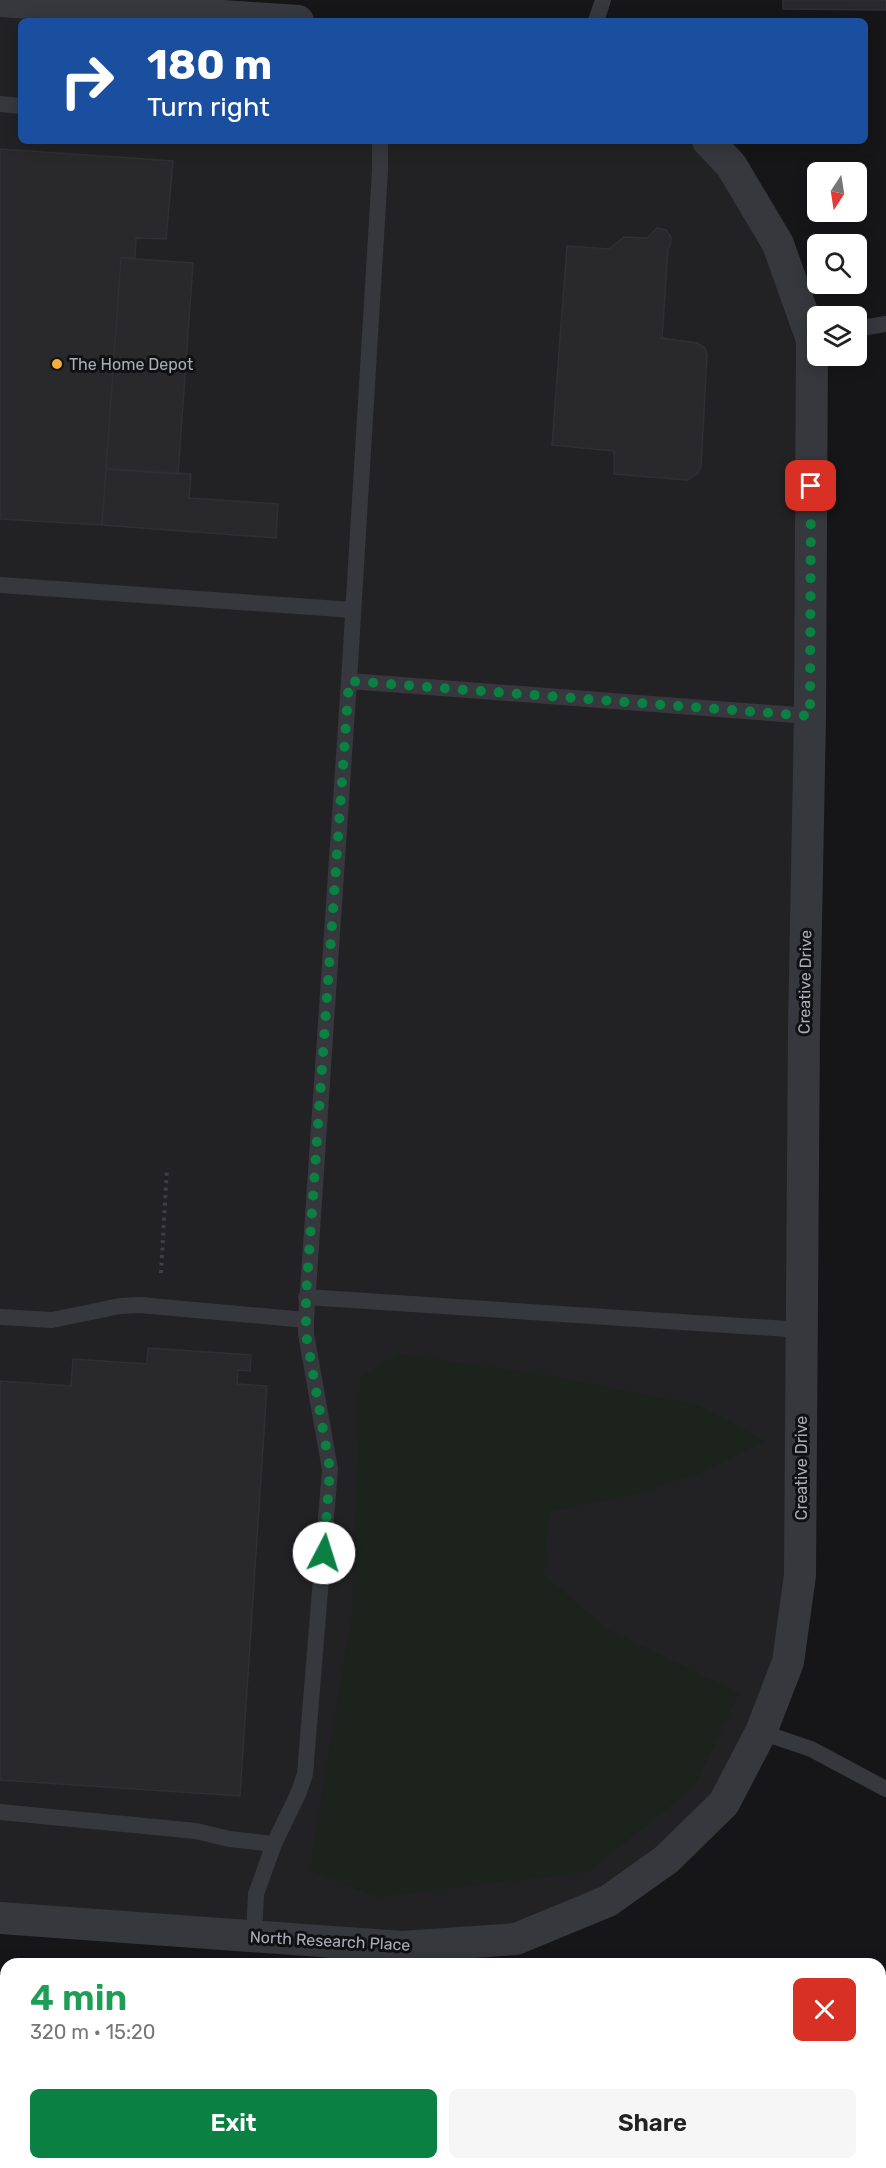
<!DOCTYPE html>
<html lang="en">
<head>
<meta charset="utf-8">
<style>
  body { margin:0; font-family:Rubik,sans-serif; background:#f6f6f6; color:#222; height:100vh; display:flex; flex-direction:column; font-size:22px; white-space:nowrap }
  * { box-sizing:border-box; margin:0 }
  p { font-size:20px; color:#767676 }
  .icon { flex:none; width:33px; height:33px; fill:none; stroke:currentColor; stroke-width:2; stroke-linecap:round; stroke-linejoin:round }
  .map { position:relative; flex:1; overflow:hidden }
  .drawer { position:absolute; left:0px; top:1958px; width:886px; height:212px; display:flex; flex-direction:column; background:#fff; border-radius:18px 18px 0 0; box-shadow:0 3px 15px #0003 }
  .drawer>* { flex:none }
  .guide { position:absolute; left:18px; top:18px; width:850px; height:126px; border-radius:9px; box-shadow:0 3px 15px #0003; background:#1a4fa0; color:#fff; overflow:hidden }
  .needle { width:39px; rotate:192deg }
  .tools { position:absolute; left:807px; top:162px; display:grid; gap:12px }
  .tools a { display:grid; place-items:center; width:60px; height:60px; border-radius:9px; background:#fff; box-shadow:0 3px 15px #0003; font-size:30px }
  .pin { position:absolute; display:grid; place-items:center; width:51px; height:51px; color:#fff; margin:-26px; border-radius:12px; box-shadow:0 3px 9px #0006 }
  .me { position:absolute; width:66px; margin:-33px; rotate:5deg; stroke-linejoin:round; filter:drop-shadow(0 0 4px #0008) }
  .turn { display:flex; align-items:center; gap:21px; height:126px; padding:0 30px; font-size:27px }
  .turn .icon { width:78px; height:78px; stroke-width:2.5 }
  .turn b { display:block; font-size:42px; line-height:51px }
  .round { display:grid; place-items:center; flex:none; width:63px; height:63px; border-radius:9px; background:#f6f6f6 }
  .headline { display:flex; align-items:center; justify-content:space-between; height:102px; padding:0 30px }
  h1 { font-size:36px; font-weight:600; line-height:45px; color:#1e9e55 }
  .cta { display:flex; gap:12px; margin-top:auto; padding:12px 30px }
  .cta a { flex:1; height:69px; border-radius:9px; background:#0b8043; color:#fff; font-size:24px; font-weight:600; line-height:69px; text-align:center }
  .cta a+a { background:#f6f6f6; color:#222 }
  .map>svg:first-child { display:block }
  .built { fill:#222225 }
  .green { fill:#1c231d }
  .building { fill:#29292c; stroke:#303034; stroke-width:1.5 }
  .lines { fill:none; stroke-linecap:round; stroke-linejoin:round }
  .path { stroke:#3d3f44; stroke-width:4; stroke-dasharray:3 4.5; stroke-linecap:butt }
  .lane { stroke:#37383d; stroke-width:16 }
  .street { stroke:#37383d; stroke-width:32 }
  .route { stroke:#0b8043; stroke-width:10; stroke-dasharray:0 18 }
  .poi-dot { fill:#f2b134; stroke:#111113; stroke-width:2 }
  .labels { text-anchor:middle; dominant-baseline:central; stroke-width:6; stroke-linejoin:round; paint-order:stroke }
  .poi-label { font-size:16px; fill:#a8adb8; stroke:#111113; text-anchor:start }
  .street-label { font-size:16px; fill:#a8adb8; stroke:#111113 }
</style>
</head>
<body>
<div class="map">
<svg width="886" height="2168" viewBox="0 0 886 2168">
  <rect width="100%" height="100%" fill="#161618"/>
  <path class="built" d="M0 1 298 21H21V141H708L812 340 800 1575 761 1732 667 1859 516 1939 0 1918Z"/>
  <path class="green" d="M398 1354 553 1376 698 1405 765 1441 700 1473 633 1495 549 1512 544 1575 607 1629 739 1693 695 1786 588 1872 377 1897 310 1870 352 1613 360 1378Z
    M886 1996V2168H678L684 2163H880V1997Z"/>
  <path class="building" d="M783 0H886V10L783 9Z
    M0 149 173 161 166 239 136 238 135 258H121L102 525 0 519Z
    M657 228 666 230 671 237V243L668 249 662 338 697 343 705 348 707 355 701 467 698 473 687 480 614 474V451L552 445 567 246 609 249 624 237 647 238Z
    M121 258 193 263 178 474 106 469Z
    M106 469 191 474 189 498 278 504 276 538 102 525Z
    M148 1348 251 1355 250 1371 238 1370 237 1384 267 1386 240 1796 0 1780V1381L71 1386 73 1359 147 1364Z
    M0 2097 6 2098V2163H176V2168H0Z"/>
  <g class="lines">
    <path class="path" d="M161 1273 167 1168"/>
    <path class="lane" d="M596 21 603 0
      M0 104 21 106
      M856 329 886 324
      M0 585 353 610
      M349 681 380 171V141
      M306 1297 802 1330
      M0 1317 52 1320 120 1306 140 1305 306 1320V1334L330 1469 305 1774 299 1792 274 1844 229 1839 196 1831 0 1812
      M306 1320 349 681 810 716
      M761 1732 811 1749 886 1789
      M254 1936 256 1894 274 1844
      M335 1964 337 1943
      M0 2017H6
      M319 2168 320 2163
      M419 2168V2163"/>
    <path class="street" d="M0 1 298 21
      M0 1918 402 1947 516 1939 608 1901 667 1859 724 1803 761 1732 788 1662 800 1575 804 1028 810 716 812 340 778 244 731 165 708 141"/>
  </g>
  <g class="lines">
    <path class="route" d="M324 1553 330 1469 306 1334V1297L349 681 810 716 811 486"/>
  </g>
  <circle class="poi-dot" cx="57" cy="364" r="6"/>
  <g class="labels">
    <g class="poi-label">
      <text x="69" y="364">The Home Depot</text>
    </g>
    <g class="street-label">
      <text transform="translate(805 982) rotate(-89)">Creative Drive</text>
      <text transform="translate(801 1468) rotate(-90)">Creative Drive</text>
      <text transform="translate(330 1941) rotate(3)">North Research Place</text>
    </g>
  </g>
</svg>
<div class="tools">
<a><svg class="needle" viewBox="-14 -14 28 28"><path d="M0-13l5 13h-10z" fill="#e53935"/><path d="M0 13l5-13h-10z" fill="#767676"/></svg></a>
<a><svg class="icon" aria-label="search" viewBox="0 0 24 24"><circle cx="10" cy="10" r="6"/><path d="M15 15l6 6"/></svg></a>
<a><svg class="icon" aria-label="layers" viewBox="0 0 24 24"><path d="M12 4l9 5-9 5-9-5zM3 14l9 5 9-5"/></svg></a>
</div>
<div class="pin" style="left:811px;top:486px;background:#d93025"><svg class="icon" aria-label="arrive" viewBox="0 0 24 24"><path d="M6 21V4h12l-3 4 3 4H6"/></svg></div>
<svg class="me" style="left:324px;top:1553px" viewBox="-20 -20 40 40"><circle r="19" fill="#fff"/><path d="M0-13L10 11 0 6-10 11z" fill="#0b8043"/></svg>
<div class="guide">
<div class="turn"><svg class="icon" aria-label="right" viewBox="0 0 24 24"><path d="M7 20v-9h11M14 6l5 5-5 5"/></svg><div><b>180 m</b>Turn right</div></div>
</div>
<section class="drawer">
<div class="headline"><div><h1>4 min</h1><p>320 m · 15:20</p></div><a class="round" style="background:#d93025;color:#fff"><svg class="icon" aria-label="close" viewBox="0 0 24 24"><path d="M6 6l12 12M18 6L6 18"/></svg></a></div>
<div class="cta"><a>Exit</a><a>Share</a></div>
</section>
</div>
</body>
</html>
